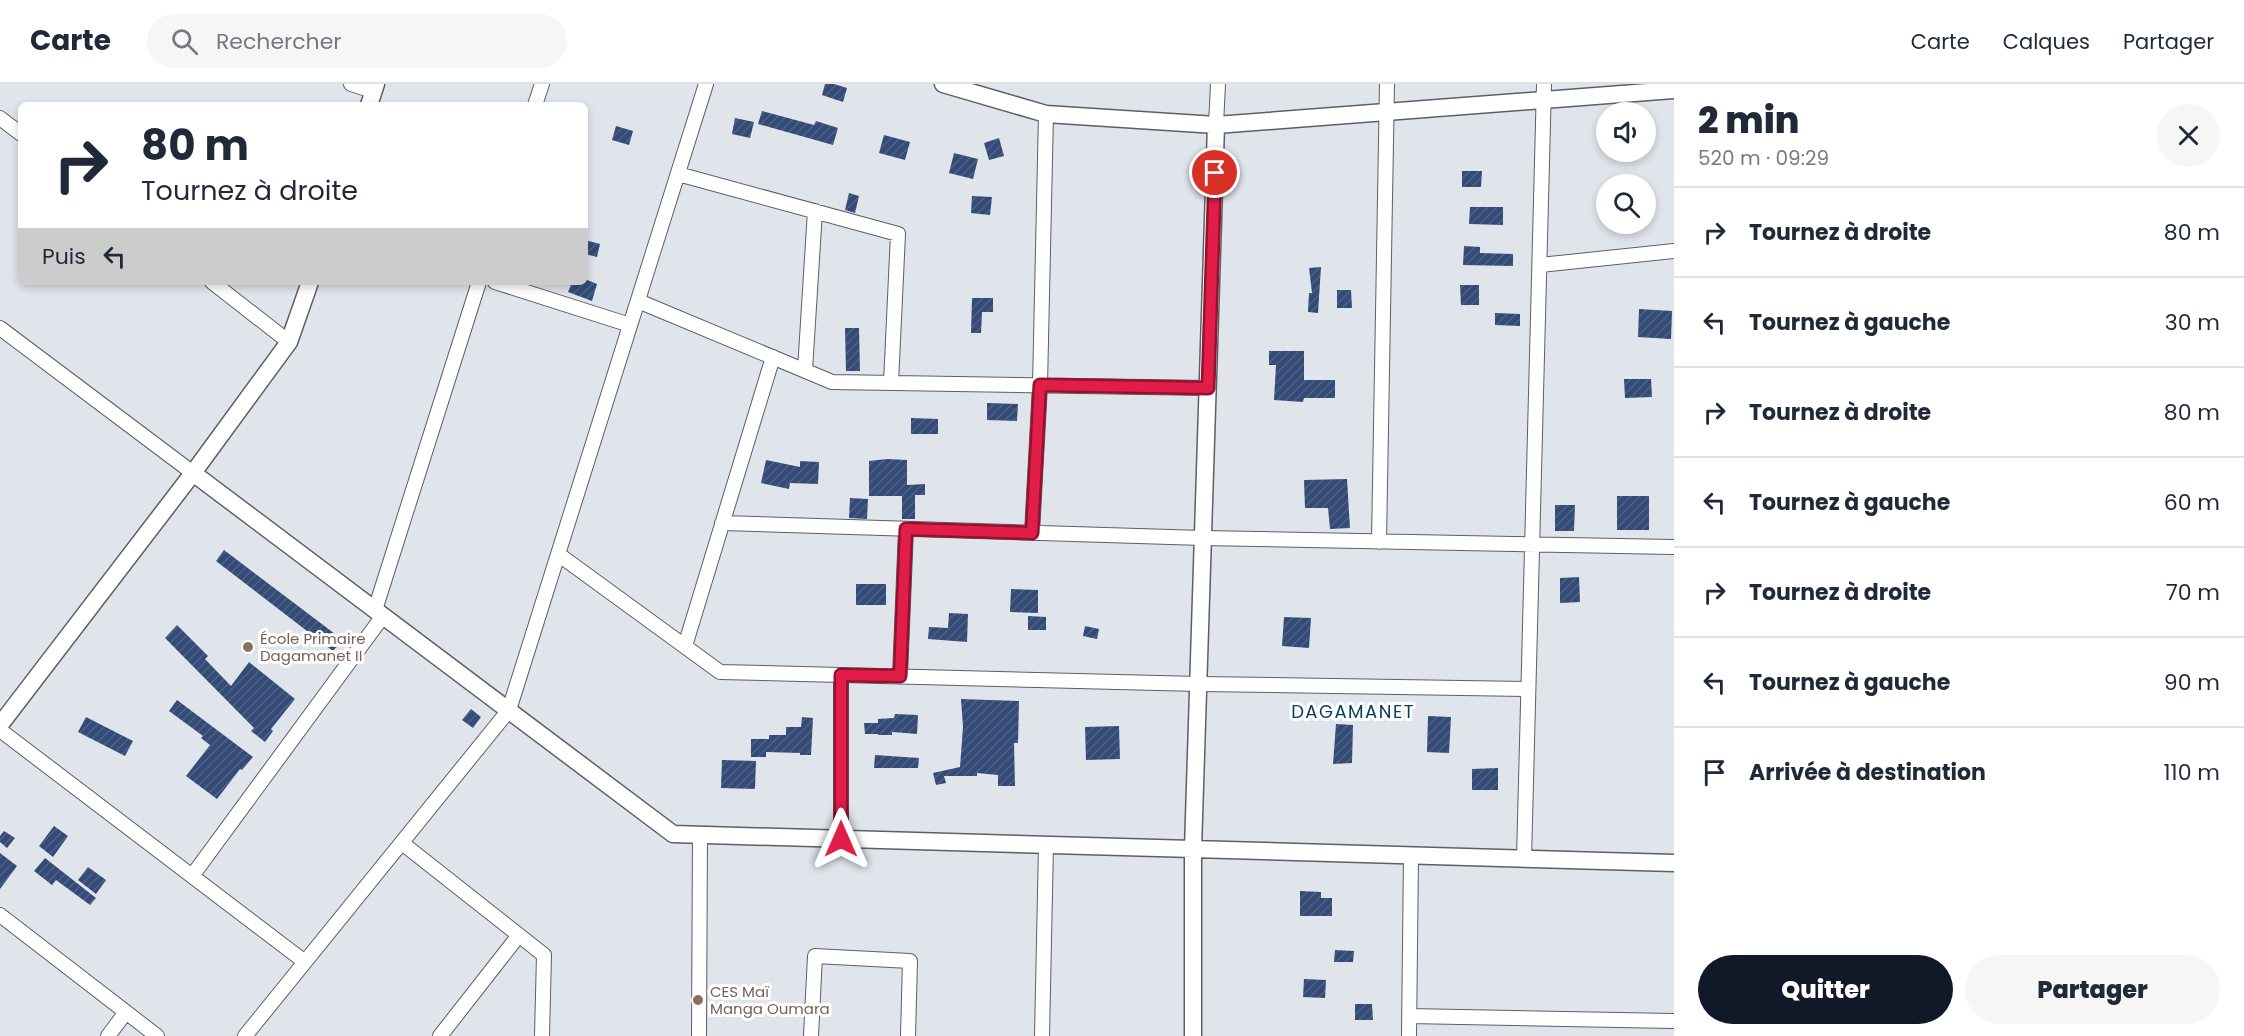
<!DOCTYPE html>
<html lang="fr">
<head>
<meta charset="utf-8">
<style>
  body { margin:0; font-family:Poppins,sans-serif; background:#f6f6f7; color:#1f2937; height:100vh; display:flex; flex-direction:column; font-size:22px; white-space:nowrap }
  * { box-sizing:border-box; margin:0 }
  p { font-size:20px; color:#747a83 }
  .icon { flex:none; width:33px; height:33px; fill:none; stroke:currentColor; stroke-width:2; stroke-linecap:round; stroke-linejoin:round }
  .map { position:relative; flex:1; overflow:hidden }
  .details { display:flex; flex-direction:column; background:#fff; width:570px }
  .details>* { flex:none }
  .hud { position:absolute; left:18px; top:18px; width:570px; height:183px; border-radius:9px; box-shadow:0 3px 9px #0003; background:#fff; color:#1f2937; overflow:hidden }
  .controls { position:absolute; left:1596px; top:18px; display:grid; gap:12px }
  .controls a { display:grid; place-items:center; width:60px; height:60px; border-radius:50%; background:#fff; box-shadow:0 3px 9px #0003; font-size:30px }
  .pin { position:absolute; display:grid; place-items:center; width:51px; height:51px; color:#fff; margin:-26px; border:3px solid #fff; border-radius:50%; box-shadow:0 2px 6px #0007 }
  .me { position:absolute; width:66px; margin:-33px; rotate:0deg; stroke-linejoin:round; filter:drop-shadow(0 0 4px #0008) }
  .turn { display:flex; align-items:center; gap:21px; height:126px; padding:0 24px; font-size:27px }
  .turn .icon { width:78px; height:78px; stroke-width:2.5 }
  .turn b { display:block; font-size:42px; line-height:51px }
  .then { display:flex; align-items:center; height:57px; padding:0 24px; background:#0003; gap:12px; font-size:22px }
  .round { display:grid; place-items:center; flex:none; width:63px; height:63px; border-radius:32px; background:#f6f6f7 }
  .overview { display:flex; align-items:center; justify-content:space-between; height:102px; padding:0 24px }
  h1 { font-size:36px; font-weight:800; line-height:45px }
  .primary-button { display:flex; gap:12px; margin-top:auto; padding:12px 24px }
  .primary-button a { flex:1; height:69px; border-radius:36px; background:#111827; color:#fff; font-size:24px; font-weight:800; line-height:69px; text-align:center }
  .primary-button a+a { background:#f6f6f7; color:#1f2937 }
  ul { padding:0; list-style:none }
  li { display:flex; align-items:center; gap:18px; height:90px; padding:0 24px; border-top:2px solid #e0e1e3 }
  li div { flex:1 }
  li b { display:block; font-size:22px }
  li em { font-style:normal }
  header { display:flex; align-items:center; gap:36px; box-sizing:border-box; height:84px; padding:0 30px; background:#fff; border-bottom:2px solid #e0e1e3 }
  header strong { font-size:28px }
  nav { display:flex; gap:33px; margin-inline-start:auto; font-size:21px }
  .search { width:420px; height:54px; background:#f6f6f7; display:flex; align-items:center; gap:15px; box-sizing:border-box; padding:0 21px; border-radius:33px; color:#747a83; font-size:22px }
  main { display:flex; flex:1; min-height:0 }
  .map>svg:first-child { display:block }
  .building { fill:url(#building-hatch) }
  .lines { fill:none; stroke-linecap:round; stroke-linejoin:round }
  .minor-casing { stroke:#5c5f65; stroke-width:16 }
  .tertiary-casing { stroke:#5c5f65; stroke-width:19 }
  .minor { stroke:#fff; stroke-width:14 }
  .tertiary { stroke:#fff; stroke-width:16 }
  .route-casing { stroke:#92132f; stroke-width:15 }
  .route { stroke:#e11d48; stroke-width:10 }
  .education-dot { fill:#8d6e63; stroke:#fff; stroke-width:2 }
  .labels { text-anchor:middle; dominant-baseline:central; stroke-width:6; stroke-linejoin:round; paint-order:stroke }
  .education-label { font-size:15px; fill:#785e54; stroke:#fff; text-anchor:start }
  .quarter-label { font-size:18px; letter-spacing:1.5px; fill:#083d60; stroke:#fff }
</style>
</head>
<body>
<header>
<strong>Carte</strong>
<div class="search"><svg class="icon" aria-label="search" viewBox="0 0 24 24"><circle cx="10" cy="10" r="6"/><path d="M15 15l6 6"/></svg>Rechercher</div>
<nav><a>Carte</a><a>Calques</a><a>Partager</a></nav>
</header>
<main>
<div class="map">
<svg width="1674" height="952" viewBox="0 0 1674 952">
  <defs>
    <pattern id="building-hatch" width="6" height="6" patternUnits="userSpaceOnUse" patternTransform="scale(1.5)"><rect width="6" height="6" fill="#344b77"/><path d="M-1 1l2-2M0 6l6-6M5 7l2-2" fill="none" stroke="#4f6285"/></pattern>
  </defs>
  <rect width="100%" height="100%" fill="#e0e4eb"/>
  <path class="building" d="M825 0H834L847 4 843 18 822 11Z
    M762 27 814 41 816 37 838 44 833 61 758 40Z
    M735 34 754 38 750 54 732 50Z
    M616 42 633 47 629 61 612 56Z
    M884 51 910 58 905 76 879 69Z
    M999 54 1004 72 989 76 984 59Z
    M954 69 978 75 973 95 949 89Z
    M1462 87H1482L1481 103H1462Z
    M849 109 859 112 855 129 845 126Z
    M972 112 992 113 990 131 971 129Z
    M1470 123H1503V141L1469 140Z
    M585 156 600 160 597 173 585 170Z
    M1464 162 1480 163V169L1513 170V182L1463 181Z
    M1321 183 1318 229 1308 228 1309 209H1312L1309 184Z
    M585 195 597 200 592 217 568 208 572 198H585Z
    M1460 201H1479V221H1461Z
    M1337 206H1351L1352 224H1337Z
    M972 214H993V228H982L981 249H971Z
    M1639 225 1672 227 1671 255 1638 253Z
    M1495 229 1520 230V242L1495 241Z
    M845 244H859L860 287H846Z
    M1269 267H1304V296H1335V314H1304L1303 318 1274 316 1276 281H1269Z
    M1624 295H1651L1652 313 1625 314Z
    M987 319 1018 320 1017 337 987 336Z
    M911 334 938 335V350H911Z
    M887 375 907 376V401L925 400V411H915V435H902V412H869V377Z
    M766 376 800 383V377L819 378 818 400 790 399 789 405 761 399Z
    M1347 395 1350 444 1330 445 1328 424H1305L1304 396Z
    M1617 412H1649V446H1617Z
    M850 414 868 415 867 435 849 434Z
    M1555 421H1575L1574 447H1555Z
    M224 466 343 556 333 567 216 477Z
    M1579 493 1580 518 1560 519V494Z
    M856 500H886V521H856Z
    M1011 505 1038 506V529L1010 528Z
    M949 529 968 530 967 558 928 555 929 543 948 544Z
    M1028 532 1046 533V546H1028Z
    M1284 533 1311 534 1309 564 1282 562Z
    M177 541 208 572 205 575 231 602 249 578 295 615 271 645 273 647 265 658 251 647 254 644 165 554Z
    M1085 542 1099 545 1097 555 1083 552Z
    M961 615 1019 617 1018 659H1014L1015 702H998V691L977 689V692H944L946 699 936 701 933 689 960 683 963 643Z
    M177 616 253 673 242 686 240 685 217 715 186 692 210 661 201 654 203 652 169 627Z
    M471 625 481 633 473 644 462 636Z
    M895 630 918 631 917 650 892 648V651H878V650H865L864 639H878V635L894 634Z
    M1428 632 1451 633 1449 669 1427 668Z
    M86 633 133 657 125 672 78 648Z
    M802 633 813 634 811 671H800V669L766 668V673H751V655H769V651H786V643H801Z
    M1336 640 1353 641 1352 679 1333 680Z
    M1119 642 1120 675 1086 676 1085 643Z
    M875 671 919 674 918 684H874Z
    M722 676 756 677 755 705 721 704Z
    M1498 684V706H1472V685Z
    M54 742 68 752 53 773 39 762Z
    M4 747 15 754 7 764 0 758V752Z
    M0 769 17 782 0 805Z
    M45 774 96 814 90 821 56 796 52 801 34 787Z
    M88 783 106 796 96 810 78 796Z
    M1300 807 1321 808V814H1332V832H1300Z
    M1335 866 1354 867 1353 878H1334Z
    M1304 895 1326 896 1325 914 1303 913Z
    M1355 920H1372L1373 936H1355Z"/>
  <g class="lines">
    <defs>
      <path id="minor" d="M351 0 373 7
        M535 21 542 0
        M0 34 21 50
        M1216 41 1218 0
        M678 90 898 150 891 299
        M1540 181 1674 167
        M212 198 289 258
        M495 198 630 241
        M638 217 832 298 1208 304
        M0 244 193 389
        M805 286 815 127
        M722 439 1203 454 1674 463
        M1032 449 1040 301 1046 30
        M1379 458 1387 0
        M558 470 720 588 1199 600 1528 605
        M375 526 479 198
        M685 562 773 273
        M900 592 906 445
        M0 646 305 878
        M841 755V591
        M402 759 544 871 542 952
        M1524 775 1544 0
        M192 792 383 532
        M0 831 157 952
        M1409 932 1674 937
        M108 952 126 928
        M245 952 509 626 706 0
        M440 952 519 851
        M699 952 700 750
        M811 952 815 872 910 877 908 952
        M1042 952 1046 761
        M1409 952 1411 771"/>
      <path id="tertiary" d="M943 0 1046 30 1216 41 1674 6
        M369 21 376 0
        M193 389 673 750 1674 779
        M0 641 193 389 289 258 310 198
        M1193 952V765L1216 41"/>
    </defs>
    <use href="#minor" class="minor-casing"/>
    <use href="#tertiary" class="tertiary-casing"/>
    <use href="#minor" class="minor"/>
    <use href="#tertiary" class="tertiary"/>
  </g>
  <g class="lines">
    <defs>
      <path id="route" d="M841 755V591L900 592 906 445 1032 449 1040 301 1208 304 1215 89"/>
    </defs>
    <use href="#route" class="route-casing"/>
    <use href="#route" class="route"/>
  </g>
  <g class="education-dot">
    <circle cx="248" cy="563" r="6"/>
    <circle cx="698" cy="916" r="6"/>
  </g>
  <g class="labels">
    <g class="education-label">
      <text x="260" y="554">École Primaire<tspan x="260" dy="17">Dagamanet II</tspan></text>
      <text x="710" y="907">CES Maï<tspan x="710" dy="17">Manga Oumara</tspan></text>
    </g>
    <g class="quarter-label">
      <text x="1353" y="627">DAGAMANET</text>
    </g>
  </g>
</svg>
<div class="controls">
<a><svg class="icon" aria-label="sound" viewBox="0 0 24 24"><path d="M4 9h4l5-4v14l-5-4H4zM17 9q2 3 0 6"/></svg></a>
<a><svg class="icon" aria-label="search" viewBox="0 0 24 24"><circle cx="10" cy="10" r="6"/><path d="M15 15l6 6"/></svg></a>
</div>
<div class="pin" style="left:1215px;top:89px;background:#d93025"><svg class="icon" aria-label="arrive" viewBox="0 0 24 24"><path d="M6 21V4h12l-3 4 3 4H6"/></svg></div>
<svg class="me" style="left:841px;top:755px" viewBox="-20 -20 40 40"><path d="M0-17L14 15 0 8-14 15z" fill="#e11d48" stroke="#fff" stroke-width="4"/></svg>
<div class="hud">
<div class="turn"><svg class="icon" aria-label="right" viewBox="0 0 24 24"><path d="M7 20v-9h11M14 6l5 5-5 5"/></svg><div><b>80 m</b>Tournez à droite</div></div>
<div class="then">Puis<svg class="icon" aria-label="left" viewBox="0 0 24 24"><path d="M17 20v-9H6M10 6l-5 5 5 5"/></svg></div>
</div>
</div>
<section class="details">
<div class="overview"><div><h1>2 min</h1><p>520 m · 09:29</p></div><a class="round"><svg class="icon" aria-label="close" viewBox="0 0 24 24"><path d="M6 6l12 12M18 6L6 18"/></svg></a></div>
<ul>
<li><svg class="icon" aria-label="right" viewBox="0 0 24 24"><path d="M7 20v-9h11M14 6l5 5-5 5"/></svg><div><b>Tournez à droite</b></div><em>80 m</em></li>
<li><svg class="icon" aria-label="left" viewBox="0 0 24 24"><path d="M17 20v-9H6M10 6l-5 5 5 5"/></svg><div><b>Tournez à gauche</b></div><em>30 m</em></li>
<li><svg class="icon" aria-label="right" viewBox="0 0 24 24"><path d="M7 20v-9h11M14 6l5 5-5 5"/></svg><div><b>Tournez à droite</b></div><em>80 m</em></li>
<li><svg class="icon" aria-label="left" viewBox="0 0 24 24"><path d="M17 20v-9H6M10 6l-5 5 5 5"/></svg><div><b>Tournez à gauche</b></div><em>60 m</em></li>
<li><svg class="icon" aria-label="right" viewBox="0 0 24 24"><path d="M7 20v-9h11M14 6l5 5-5 5"/></svg><div><b>Tournez à droite</b></div><em>70 m</em></li>
<li><svg class="icon" aria-label="left" viewBox="0 0 24 24"><path d="M17 20v-9H6M10 6l-5 5 5 5"/></svg><div><b>Tournez à gauche</b></div><em>90 m</em></li>
<li><svg class="icon" aria-label="arrive" viewBox="0 0 24 24"><path d="M6 21V4h12l-3 4 3 4H6"/></svg><div><b>Arrivée à destination</b></div><em>110 m</em></li>
</ul>
<div class="primary-button"><a>Quitter</a><a>Partager</a></div>
</section>
</main>
</body>
</html>
